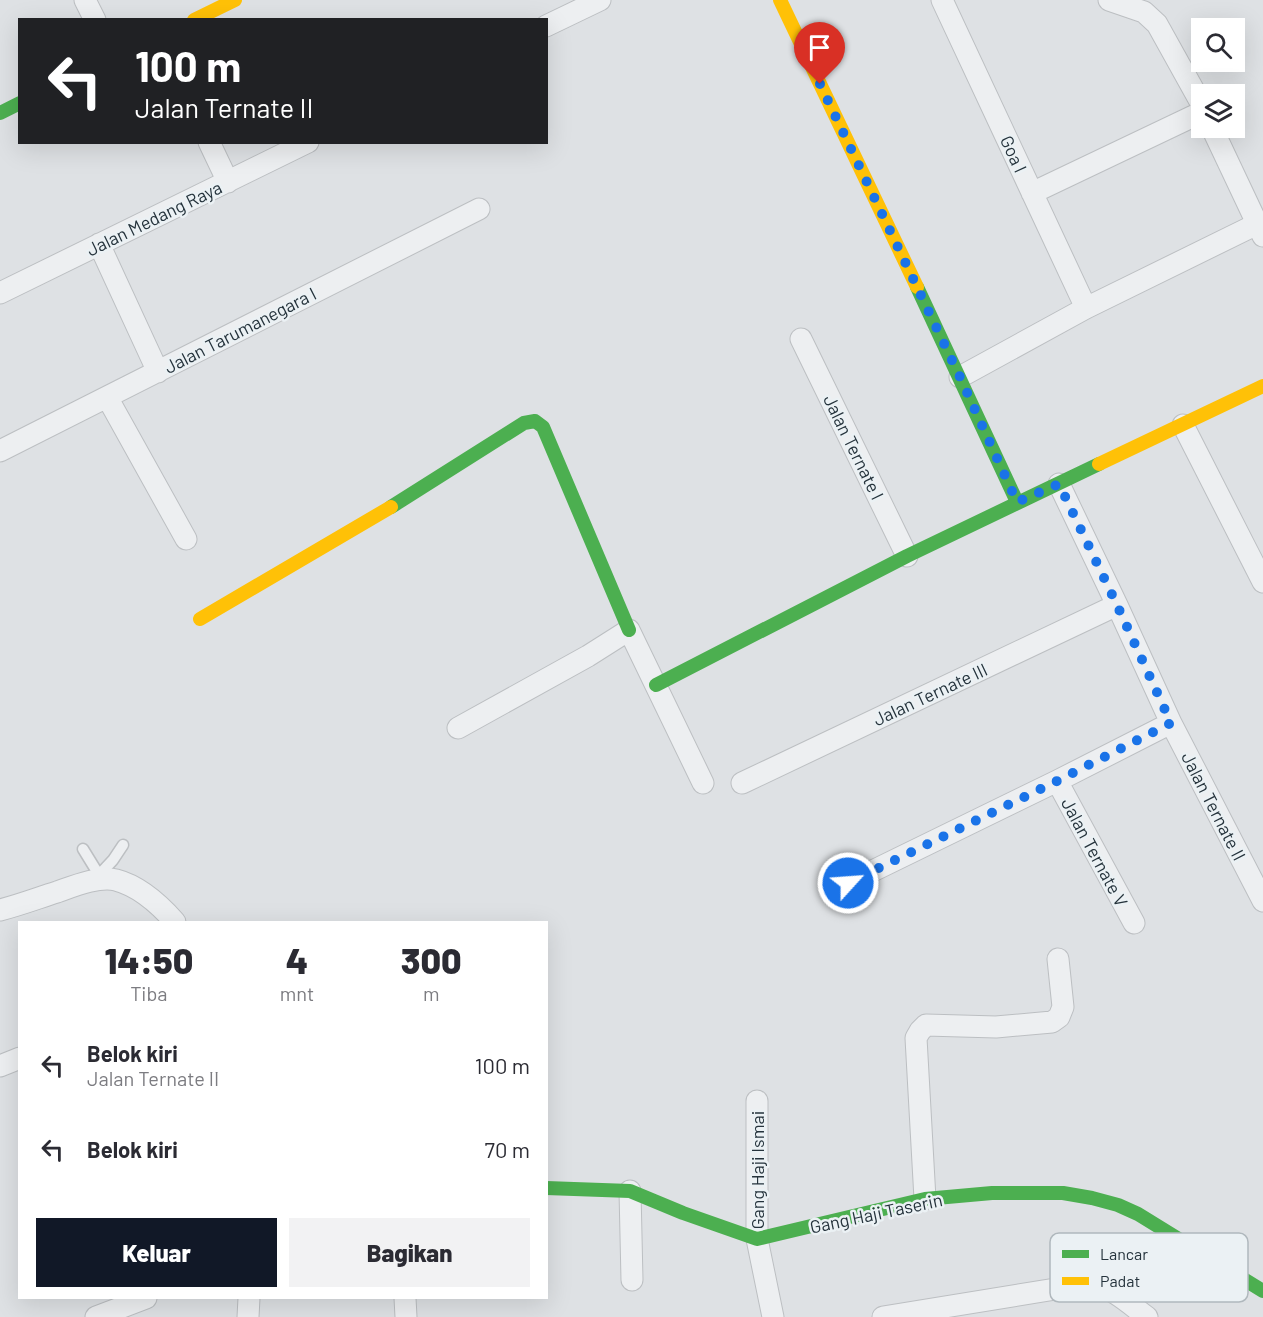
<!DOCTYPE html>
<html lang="id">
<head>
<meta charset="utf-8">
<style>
  body { margin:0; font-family:Barlow,sans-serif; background:#f2f2f3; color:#2b2b33; height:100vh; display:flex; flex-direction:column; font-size:22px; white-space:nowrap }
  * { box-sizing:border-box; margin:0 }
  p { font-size:20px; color:#7c7c81 }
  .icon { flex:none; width:33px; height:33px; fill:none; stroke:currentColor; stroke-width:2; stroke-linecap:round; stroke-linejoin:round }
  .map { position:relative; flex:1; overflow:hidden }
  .details { position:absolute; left:18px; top:921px; width:530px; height:378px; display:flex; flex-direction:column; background:#fff; border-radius:0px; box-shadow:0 6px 24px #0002 }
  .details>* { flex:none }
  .guide { position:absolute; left:18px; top:18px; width:530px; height:126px; border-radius:0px; box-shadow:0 6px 24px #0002; background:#202124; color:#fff; overflow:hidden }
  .controls { position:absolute; left:1191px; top:18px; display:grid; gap:12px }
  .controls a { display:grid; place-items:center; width:54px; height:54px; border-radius:0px; background:#fff; box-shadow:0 6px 24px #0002; font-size:30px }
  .pin { position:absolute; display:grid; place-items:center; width:51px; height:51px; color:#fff; margin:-62px -26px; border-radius:50% 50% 50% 0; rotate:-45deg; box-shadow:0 0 6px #0007 }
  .pin .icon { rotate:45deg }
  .me { position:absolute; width:66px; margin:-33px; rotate:64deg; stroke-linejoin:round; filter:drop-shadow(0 0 4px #0008) }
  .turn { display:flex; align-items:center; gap:21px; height:126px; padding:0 18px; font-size:27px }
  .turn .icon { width:78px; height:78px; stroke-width:2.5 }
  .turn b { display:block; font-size:42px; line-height:51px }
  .eta { display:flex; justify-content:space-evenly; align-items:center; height:102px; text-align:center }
  .eta b { font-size:36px; font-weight:800; line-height:42px }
  .primary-button { display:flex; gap:12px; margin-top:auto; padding:12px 18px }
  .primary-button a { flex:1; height:69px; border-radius:0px; background:#111827; color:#fff; font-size:24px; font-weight:800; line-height:69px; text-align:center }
  .primary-button a+a { background:#f2f2f3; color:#2b2b33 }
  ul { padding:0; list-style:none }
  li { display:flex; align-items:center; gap:18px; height:84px; padding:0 18px }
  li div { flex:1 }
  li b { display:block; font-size:22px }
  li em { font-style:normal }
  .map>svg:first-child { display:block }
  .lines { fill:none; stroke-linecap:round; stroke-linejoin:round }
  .lane-casing { stroke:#bcbfc2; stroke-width:13 }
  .street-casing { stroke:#bcbfc2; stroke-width:23 }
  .lane { stroke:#edeff1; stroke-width:10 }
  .street { stroke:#edeff1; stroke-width:21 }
  .fast { stroke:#4caf50; stroke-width:14 }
  .slow { stroke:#ffc107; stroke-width:14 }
  .route { stroke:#1a73e8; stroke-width:10; stroke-dasharray:0 18 }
  .labels { text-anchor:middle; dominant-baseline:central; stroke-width:5; stroke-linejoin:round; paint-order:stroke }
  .street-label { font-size:18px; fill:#25333c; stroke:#ebf1f4 }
  .key { fill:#ebf1f4; stroke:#b0b8bd; stroke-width:1.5 }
  .key-label { font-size:16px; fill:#25333c }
</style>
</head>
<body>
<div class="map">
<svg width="1263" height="1317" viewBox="0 0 1263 1317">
  <rect width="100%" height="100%" fill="#dee1e4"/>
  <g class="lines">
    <defs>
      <path id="lane" d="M83 849 99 875V880
        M99 875 113 860 123 845"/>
      <path id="street" d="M85 0 95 20
        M942 0 1086 308
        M1109 0 1144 12 1157 24 1202 105
        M546 26 600 0
        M1212 128 1263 236
        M209 142 228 182
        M1032 193 1202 112
        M99 244 158 372
        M0 293 308 142
        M801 339 907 556
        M960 377 1086 308 1257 224
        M107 397 186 539
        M1183 425 1263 582
        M0 451 479 209
        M1059 484 1117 605 1171 723 1263 901
        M458 728 588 656 629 630 703 783
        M1057 781 1134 923
        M742 783 1117 605
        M848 883 1057 781 1171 723
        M0 910C20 905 38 898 57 892 74 886 98 876 116 880 139 886 160 905 175 922
        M0 1066 20 1058
        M757 1101V1239L773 1317
        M630 1191 632 1280
        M925 1199 916 1038 920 1031 926 1025 996 1027 1052 1022 1059 1017 1063 1007 1058 959
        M405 1298 406 1317
        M96 1317 146 1298
        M248 1317 249 1298
        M883 1317 1080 1285C1086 1285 1094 1285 1100 1286 1117 1291 1133 1307 1147 1317"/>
    </defs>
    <use href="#lane" class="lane-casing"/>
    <use href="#street" class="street-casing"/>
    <use href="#lane" class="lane"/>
    <use href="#street" class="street"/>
    <path class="fast" d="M0 113 20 103
      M917 287 1017 502
      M391 507 524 423 535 421 543 427 629 630
      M656 685 907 556 1099 464
      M546 1188 630 1191 683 1213 757 1239 925 1199 992 1193H1063L1092 1198 1118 1205 1138 1214 1263 1291"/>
    <path class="slow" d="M780 0 917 287
      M194 20 235 0
      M1099 464 1263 386
      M200 619 391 507"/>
  </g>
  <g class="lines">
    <path class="route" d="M820 84 960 377 1017 502 1059 484 1117 605 1171 723 1057 781 848 883"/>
  </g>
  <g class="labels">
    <g class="street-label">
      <text transform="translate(1014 154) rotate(65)">Goa I</text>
      <text transform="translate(154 218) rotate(-26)">Jalan Medang Raya</text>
      <text transform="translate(240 330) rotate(-27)">Jalan Tarumanegara I</text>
      <text transform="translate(854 447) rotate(64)">Jalan Ternate I</text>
      <text transform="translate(930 694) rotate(-25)">Jalan Ternate III</text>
      <text transform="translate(1214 806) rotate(63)">Jalan Ternate II</text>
      <text transform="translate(1095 852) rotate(62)">Jalan Ternate V</text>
      <text transform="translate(757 1170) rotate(-90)">Gang Haji Ismai</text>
      <text transform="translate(876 1213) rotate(-12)">Gang Haji Taserin</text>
    </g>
  </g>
  <rect x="1050" y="1233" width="198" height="69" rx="9" class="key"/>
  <rect x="1062" y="1250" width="27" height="8" fill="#4caf50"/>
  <rect x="1062" y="1277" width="27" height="8" fill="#ffc107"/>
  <g class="key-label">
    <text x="1100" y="1260">Lancar</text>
    <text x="1100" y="1287">Padat</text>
  </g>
</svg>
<div class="controls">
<a><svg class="icon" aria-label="search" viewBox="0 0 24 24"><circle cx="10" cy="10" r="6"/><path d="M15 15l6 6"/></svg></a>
<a><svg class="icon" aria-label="layers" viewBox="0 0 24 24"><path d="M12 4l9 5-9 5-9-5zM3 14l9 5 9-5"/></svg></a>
</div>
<div class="pin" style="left:820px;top:84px;background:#d93025"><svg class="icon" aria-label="arrive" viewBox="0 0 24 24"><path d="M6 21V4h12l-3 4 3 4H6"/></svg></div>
<svg class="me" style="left:848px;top:883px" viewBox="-20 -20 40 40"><circle r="17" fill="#1a73e8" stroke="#fff" stroke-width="3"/><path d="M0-11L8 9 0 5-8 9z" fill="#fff"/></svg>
<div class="guide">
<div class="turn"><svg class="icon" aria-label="left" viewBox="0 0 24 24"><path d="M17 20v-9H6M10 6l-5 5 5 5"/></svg><div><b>100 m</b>Jalan Ternate II</div></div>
</div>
<section class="details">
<div class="eta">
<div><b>14:50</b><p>Tiba</p></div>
<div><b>4</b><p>mnt</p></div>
<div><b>300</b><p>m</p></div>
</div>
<ul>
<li><svg class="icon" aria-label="left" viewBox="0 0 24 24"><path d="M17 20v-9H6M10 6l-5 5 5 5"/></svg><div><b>Belok kiri</b><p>Jalan Ternate II</p></div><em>100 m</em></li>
<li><svg class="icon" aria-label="left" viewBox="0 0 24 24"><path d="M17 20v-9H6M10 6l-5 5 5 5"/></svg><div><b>Belok kiri</b></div><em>70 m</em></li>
</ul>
<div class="primary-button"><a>Keluar</a><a>Bagikan</a></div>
</section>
</div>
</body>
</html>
